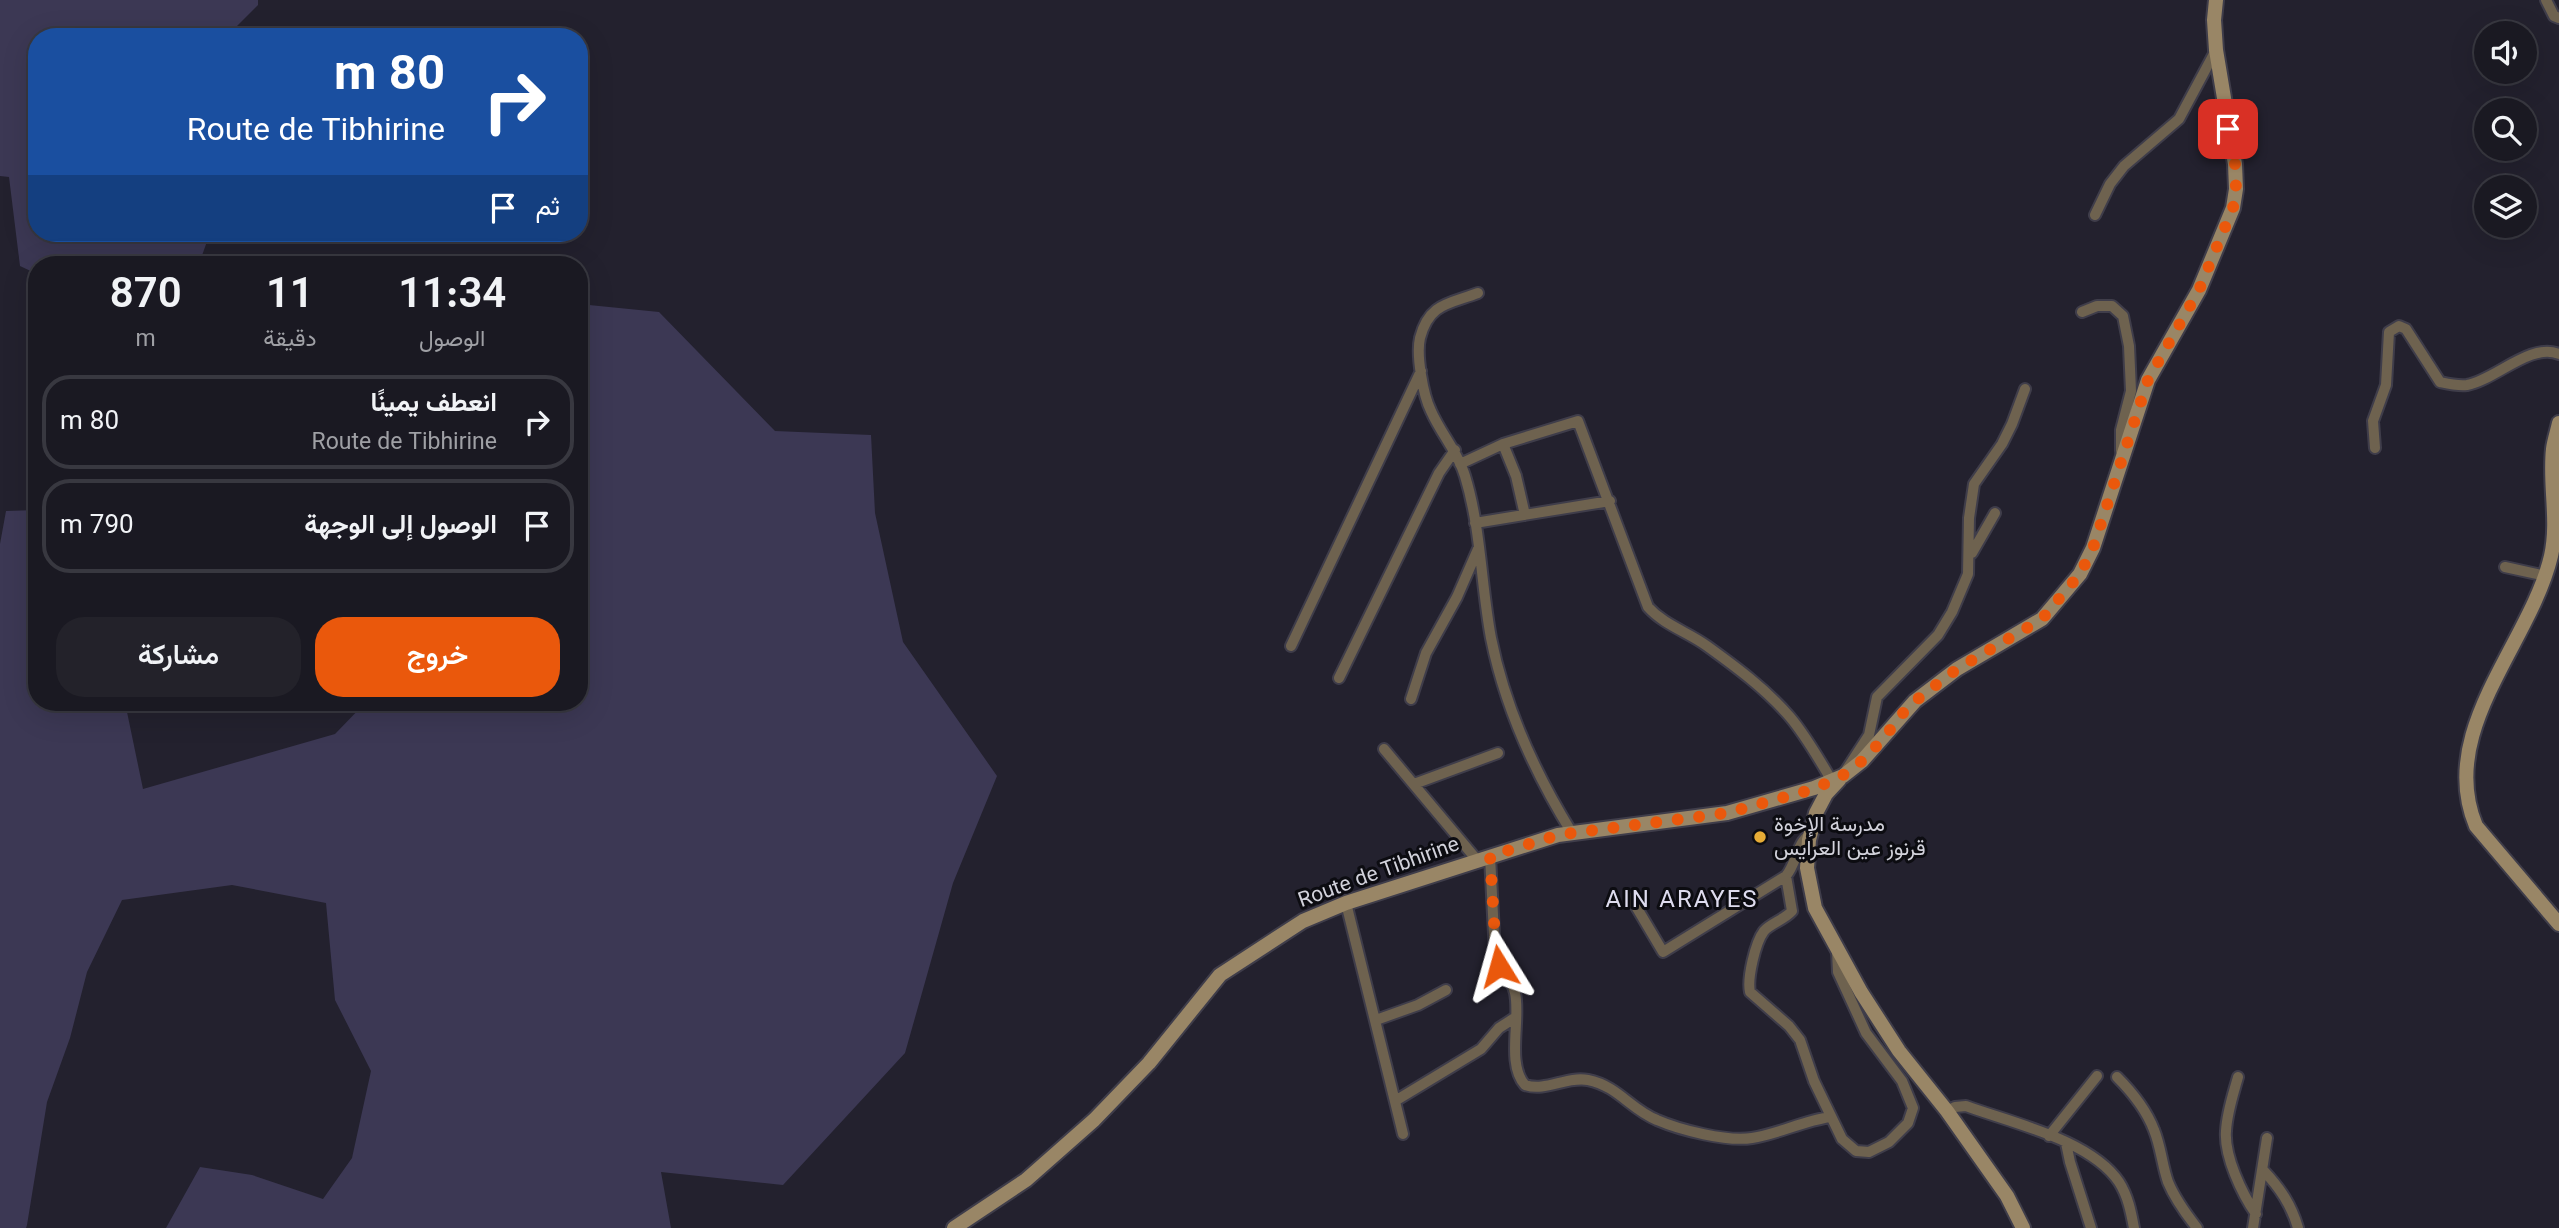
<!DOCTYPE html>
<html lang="ar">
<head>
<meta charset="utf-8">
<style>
  body { margin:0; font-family:Georgia,Vazirmatn,serif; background:#23222a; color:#f1f3f6; direction:rtl; height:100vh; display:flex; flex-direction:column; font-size:26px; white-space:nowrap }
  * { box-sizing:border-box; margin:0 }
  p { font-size:23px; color:#9fa0a5 }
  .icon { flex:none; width:38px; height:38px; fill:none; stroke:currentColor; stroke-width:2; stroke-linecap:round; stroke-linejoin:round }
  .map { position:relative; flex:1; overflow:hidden; direction:ltr }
  .side { position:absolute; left:28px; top:256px; width:560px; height:455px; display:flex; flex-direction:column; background:#1a1922; border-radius:28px; box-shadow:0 7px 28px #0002,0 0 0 2px #383840; direction:rtl }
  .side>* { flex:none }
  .hud { position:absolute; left:28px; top:28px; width:560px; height:214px; border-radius:28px; box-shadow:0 7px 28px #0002,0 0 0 2px #383840; direction:rtl; background:#1a4fa0; color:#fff; overflow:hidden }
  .fabs { position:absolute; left:2474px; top:21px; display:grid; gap:14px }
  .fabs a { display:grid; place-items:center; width:63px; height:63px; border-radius:50%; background:#1a1922; box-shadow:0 7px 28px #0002,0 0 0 2px #383840; font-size:35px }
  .pin { position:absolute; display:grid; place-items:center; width:60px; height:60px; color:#fff; margin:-30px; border-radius:14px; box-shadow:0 4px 10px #0006 }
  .me { position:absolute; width:77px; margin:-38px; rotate:352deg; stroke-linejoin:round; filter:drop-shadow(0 0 5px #0008) }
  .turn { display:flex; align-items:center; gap:24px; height:147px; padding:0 28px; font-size:32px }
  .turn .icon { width:91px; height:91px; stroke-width:2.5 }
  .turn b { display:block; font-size:49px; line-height:60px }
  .then { display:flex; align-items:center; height:66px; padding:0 28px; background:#0003; gap:14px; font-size:26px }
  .eta { display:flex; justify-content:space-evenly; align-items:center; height:119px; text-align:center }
  .eta b { font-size:42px; font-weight:600; line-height:49px }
  .button { display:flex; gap:14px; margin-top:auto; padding:14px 28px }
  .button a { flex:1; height:80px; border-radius:28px; background:#ea580c; color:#fff; font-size:28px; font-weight:600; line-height:80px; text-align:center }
  .button a+a { background:#23222a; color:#f1f3f6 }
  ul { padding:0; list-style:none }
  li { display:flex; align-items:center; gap:21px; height:94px; margin:0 14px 10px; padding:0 14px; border:4px solid #383840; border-radius:28px }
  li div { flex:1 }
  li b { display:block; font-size:26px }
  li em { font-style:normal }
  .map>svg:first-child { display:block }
  .green { fill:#3c3854 }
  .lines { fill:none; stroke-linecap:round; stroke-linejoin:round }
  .street-casing { stroke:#3f3d4a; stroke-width:14 }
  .secondary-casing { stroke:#3f3d4a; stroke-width:18 }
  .street { stroke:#6e624f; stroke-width:10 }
  .secondary { stroke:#998666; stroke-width:14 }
  .route { stroke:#ea580c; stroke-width:12; stroke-dasharray:0 21.6 }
  .poi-dot { fill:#e7ac36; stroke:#0c0c11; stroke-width:2.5 }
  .labels { text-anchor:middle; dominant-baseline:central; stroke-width:6; stroke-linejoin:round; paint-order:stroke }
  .poi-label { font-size:21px; fill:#d2d2db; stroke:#0c0c11; text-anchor:start }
  .street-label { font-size:21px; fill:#d2d2db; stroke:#0c0c11 }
  .quarter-label { font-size:24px; letter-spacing:2px; fill:#dedcee; stroke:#0c0c11 }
</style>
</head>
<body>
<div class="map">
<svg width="2559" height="1228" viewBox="0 0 2559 1228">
  <rect width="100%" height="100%" fill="#23212e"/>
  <path class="green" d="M0 0H258V5L226 37H37V233H210L199 264H37V274L20 266 9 177 0 176Z
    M579 304 659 312 775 431 871 435 875 513 903 642 997 776 953 883 905 1053 783 1185 661 1172 671 1228H166L200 1167 252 1175 323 1199 352 1158 371 1071 335 1000 326 903 232 885 122 900 87 972 70 1038 47 1102 27 1225 26 1228H0V544L6 511 37 510V702H151L127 712 143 789 335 734 366 702H579Z"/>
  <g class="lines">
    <defs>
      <path id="street" d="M2546 0 2554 16 2559 18
        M2095 215 2110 184 2124 166 2179 119 2216 50
        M1478 293C1449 304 1429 303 1420 338 1416 355 1423 395 1431 411 1441 434 1458 452 1465 476 1481 528 1481 585 1491 638 1505 708 1535 773 1572 833
        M2082 312 2097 306H2112L2123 316 2129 346 2131 391 2121 430V451
        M1503 444 1516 476 1525 515
        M2375 448 2373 421 2386 385 2389 332 2399 326 2406 329 2440 382C2449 384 2457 386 2467 385 2495 380 2531 342 2559 354
        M1460 464 1503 444 1578 421 1648 607C1664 625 1688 632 1707 646 1736 667 1766 689 1790 717 1806 736 1819 759 1832 781
        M1475 523 1610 501
        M1972 553 1995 513
        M2505 567 2546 576
        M1291 646 1421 371
        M1339 678 1439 473 1455 450
        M1411 699 1426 653 1457 597 1478 549
        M1384 749 1477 860
        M1847 769 1869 735 1877 697 1938 635 1952 612 1968 574 1969 518 1974 484 2002 444 2012 424 2025 389
        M1414 784 1498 753
        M1490 856 1495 954C1500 968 1512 978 1515 993 1521 1019 1506 1064 1525 1085 1546 1092 1566 1076 1588 1080 1618 1086 1630 1109 1657 1120 1680 1130 1727 1142 1752 1138 1778 1134 1803 1121 1830 1117
        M1786 876 1792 911C1784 920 1771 923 1764 931 1755 943 1747 979 1750 992L1789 1026 1800 1040 1814 1081 1842 1139 1856 1151 1869 1152 1889 1142 1908 1123 1913 1108 1902 1081 1866 1033 1838 972 1837 951
        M1631 898 1663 952 1786 876C1797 863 1797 842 1810 835
        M1346 903 1403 1134
        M1376 1020 1418 1005 1446 990
        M2117 1077C2132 1092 2146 1109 2154 1130 2161 1147 2162 1165 2168 1182 2175 1199 2186 1214 2197 1228
        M2238 1077C2233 1095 2227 1112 2226 1131 2224 1156 2242 1194 2256 1214
        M1395 1101 1481 1049 1499 1028 1516 1017
        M1947 1111 1955 1107 1966 1106C2012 1123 2091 1140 2119 1182 2128 1196 2131 1212 2134 1228
        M2049 1136 2097 1076
        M2066 1143 2070 1162 2091 1228
        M2263 1170C2280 1188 2291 1204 2298 1228
        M2253 1228 2267 1138"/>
      <path id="secondary" d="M2559 423C2557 432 2554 441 2553 449 2549 485 2559 520 2551 556 2530 644 2436 731 2476 826L2559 924
        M1839 780 1826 794 1816 813 1809 840 1807 868 1815 908 1861 992 1899 1051 1947 1111 2007 1196 2023 1228
        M954 1228 1026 1180 1094 1120 1149 1063 1220 975 1303 921 1346 903 1558 835 1727 813 1814 788 1843 776 1862 761 1915 701 1957 669 2042 619 2080 574 2093 548 2148 380 2199 290 2233 208 2236 189 2235 164 2216 50 2214 20 2216 0"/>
    </defs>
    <use href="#street" class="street-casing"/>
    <use href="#secondary" class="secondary-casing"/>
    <use href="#street" class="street"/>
    <use href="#secondary" class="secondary"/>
  </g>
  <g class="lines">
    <path class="route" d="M1499 966 1496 954 1490 856 1558 835 1727 813 1814 789 1843 775 1862 761 1885 737 1899 717 1915 701 1957 669 2042 619 2080 574 2093 548 2148 380 2199 290 2233 208 2236 189 2235 164 2228 129"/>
  </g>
  <circle class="poi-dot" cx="1760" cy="837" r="7"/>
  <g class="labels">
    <g class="poi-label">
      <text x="1774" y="825">مدرسة الإخوة<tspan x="1774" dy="24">قرنوز عين العرايس</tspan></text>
    </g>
    <g class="street-label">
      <text transform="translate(1379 873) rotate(-20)">Route de Tibhirine</text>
    </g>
    <g class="quarter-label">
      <text x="1682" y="901">AIN ARAYES</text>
    </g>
  </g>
</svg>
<div class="fabs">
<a><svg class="icon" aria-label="sound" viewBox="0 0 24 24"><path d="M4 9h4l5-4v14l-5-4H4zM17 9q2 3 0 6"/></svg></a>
<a><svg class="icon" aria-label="search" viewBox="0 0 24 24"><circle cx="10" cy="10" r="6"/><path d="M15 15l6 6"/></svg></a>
<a><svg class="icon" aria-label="layers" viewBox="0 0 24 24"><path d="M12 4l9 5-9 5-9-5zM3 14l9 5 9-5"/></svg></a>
</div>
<div class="pin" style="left:2228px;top:129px;background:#d93025"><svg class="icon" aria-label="arrive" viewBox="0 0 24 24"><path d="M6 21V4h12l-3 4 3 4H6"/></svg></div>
<svg class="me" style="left:1499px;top:966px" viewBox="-20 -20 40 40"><path d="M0-17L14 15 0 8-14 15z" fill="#ea580c" stroke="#fff" stroke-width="4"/></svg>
<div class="hud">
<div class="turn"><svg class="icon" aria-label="right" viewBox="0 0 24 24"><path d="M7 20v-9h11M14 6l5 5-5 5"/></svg><div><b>80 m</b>Route de Tibhirine</div></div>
<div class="then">ثم<svg class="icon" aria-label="arrive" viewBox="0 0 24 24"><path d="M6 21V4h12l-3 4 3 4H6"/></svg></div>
</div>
<section class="side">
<div class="eta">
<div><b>11:34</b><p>الوصول</p></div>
<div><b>11</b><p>دقيقة</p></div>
<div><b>870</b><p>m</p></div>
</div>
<ul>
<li><svg class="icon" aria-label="right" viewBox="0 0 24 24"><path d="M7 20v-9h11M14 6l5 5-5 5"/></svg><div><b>انعطف يمينًا</b><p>Route de Tibhirine</p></div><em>80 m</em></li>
<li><svg class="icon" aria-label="arrive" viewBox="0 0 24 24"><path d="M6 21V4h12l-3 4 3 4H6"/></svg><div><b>الوصول إلى الوجهة</b></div><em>790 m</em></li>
</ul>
<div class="button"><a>خروج</a><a>مشاركة</a></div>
</section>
</div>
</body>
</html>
